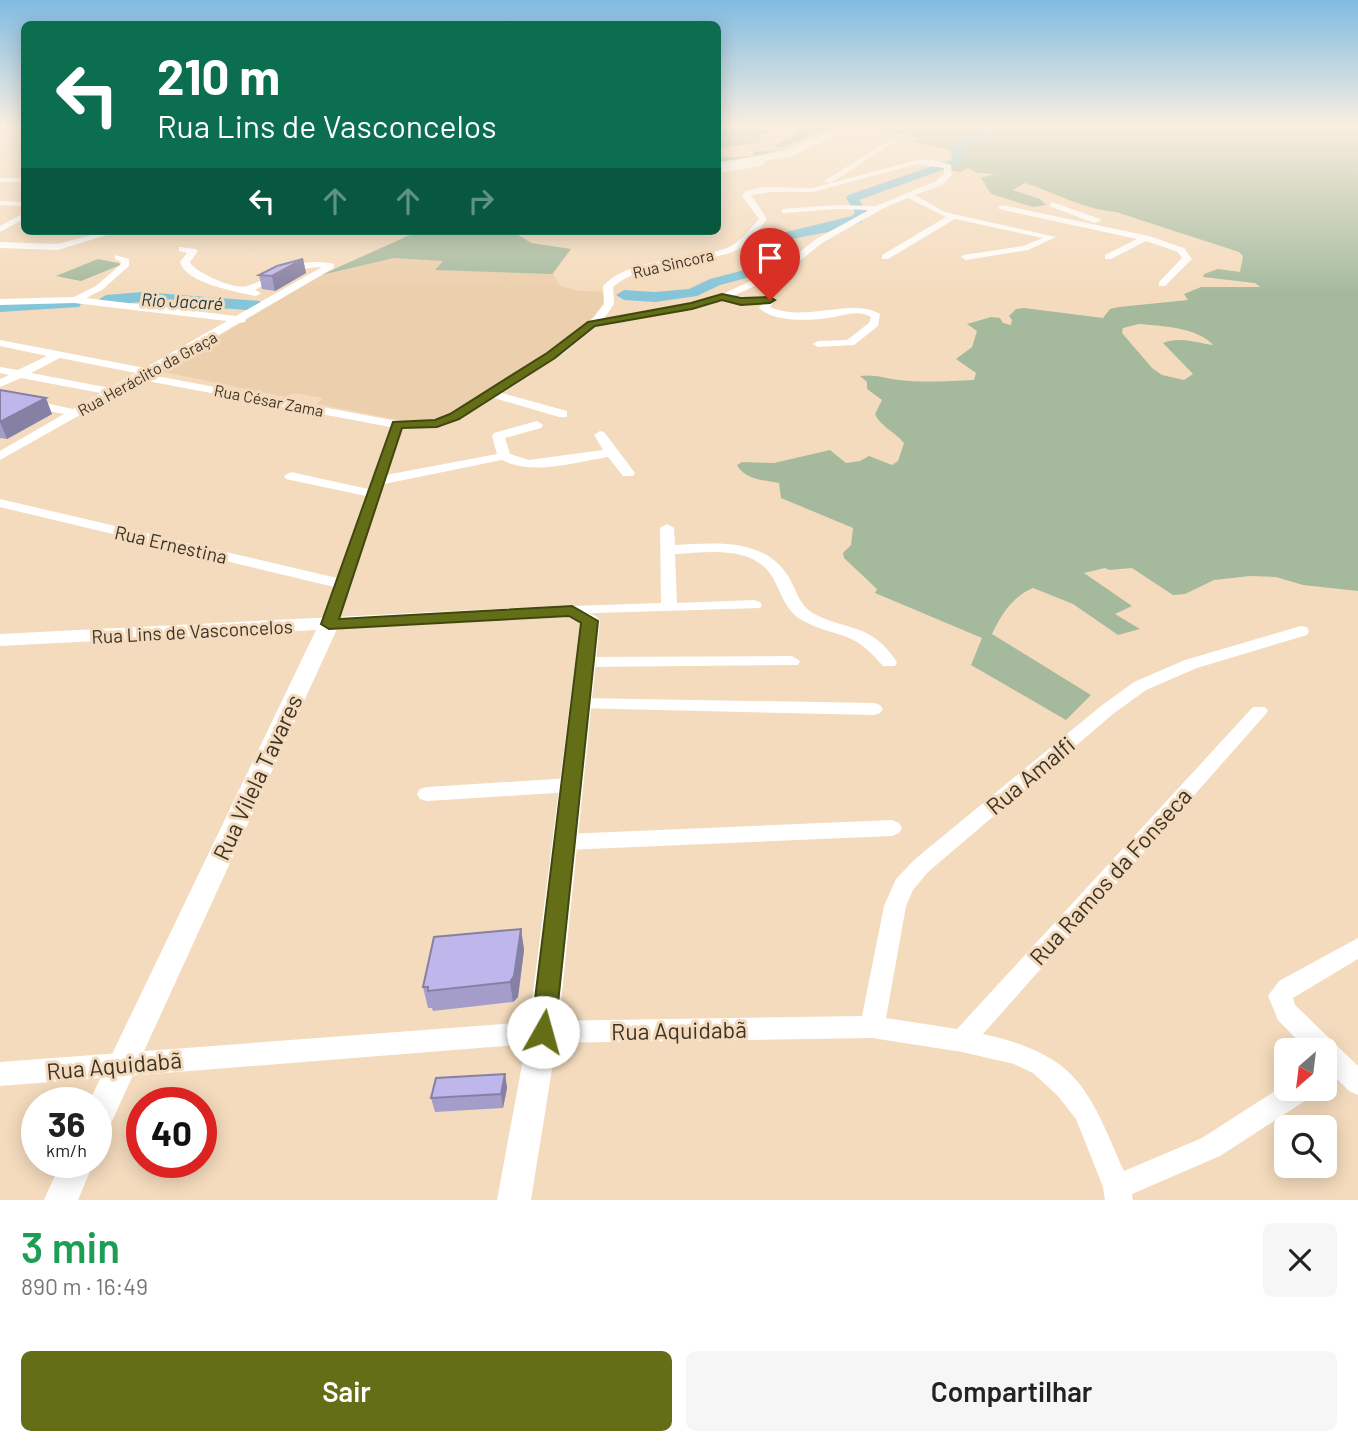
<!DOCTYPE html>
<html lang="pt">
<head>
<meta charset="utf-8">
<style>
  body { margin:0; font-family:Barlow,sans-serif; background:#f6f6f6; color:#222; height:100vh; display:flex; flex-direction:column; font-size:26px; white-space:nowrap }
  * { box-sizing:border-box; margin:0 }
  p { font-size:23px; color:#767676 }
  .icon { flex:none; width:38px; height:38px; fill:none; stroke:currentColor; stroke-width:2; stroke-linecap:round; stroke-linejoin:round }
  .map { position:relative; height:1200px; overflow:hidden }
  .details { display:flex; flex-direction:column; background:#fff; flex:1 }
  .details>* { flex:none }
  .guide { position:absolute; left:21px; top:21px; width:700px; height:214px; border-radius:10px; box-shadow:0 4px 18px #0003; background:#0b6e4f; color:#fff; overflow:hidden }
  .needle { width:46px; rotate:208deg }
  .fabs { position:absolute; left:1274px; top:1038px; display:grid; gap:14px }
  .fabs a { display:grid; place-items:center; width:63px; height:63px; border-radius:10px; background:#fff; box-shadow:0 4px 18px #0003; font-size:35px }
  .speed { position:absolute; left:21px; top:1087px; display:flex; gap:14px; font-size:35px; font-weight:700; text-align:center }
  .speed>* { display:grid; place-content:center; width:91px; height:91px; border-radius:50%; background:#fff; box-shadow:0 4px 18px #0003; line-height:1 }
  .speed small { font-size:18px; font-weight:400 }
  .speed .limit { border:10px solid #d22; background:#fff; color:#111 }
  .pin { position:absolute; display:grid; place-items:center; width:60px; height:60px; color:#fff; margin:-72px -30px; border-radius:50% 50% 50% 0; rotate:-45deg; box-shadow:0 0 7px #0007 }
  .pin .icon { rotate:45deg }
  .me { position:absolute; width:77px; margin:-38px; rotate:7deg; stroke-linejoin:round; filter:drop-shadow(0 0 5px #0008) }
  .turn { display:flex; align-items:center; gap:24px; height:147px; padding:0 21px; font-size:32px }
  .turn .icon { width:91px; height:91px; stroke-width:2.5 }
  .turn b { display:block; font-size:49px; line-height:60px }
  .lanes { display:flex; align-items:center; height:66px; padding:0 21px; background:#0003; justify-content:center; gap:35px; direction:ltr }
  .lanes .off { opacity:.35 }
  .round { display:grid; place-items:center; flex:none; width:74px; height:74px; border-radius:10px; background:#f6f6f6 }
  .head { display:flex; align-items:center; justify-content:space-between; height:119px; padding:0 21px }
  h1 { font-size:42px; font-weight:600; line-height:52px; color:#1e9e55 }
  .primary-button { display:flex; gap:14px; margin-top:auto; padding:14px 21px }
  .primary-button a { flex:1; height:80px; border-radius:10px; background:#636e16; color:#fff; font-size:28px; font-weight:600; line-height:80px; text-align:center }
  .primary-button a+a { background:#f6f6f6; color:#222 }
  .map>svg:first-child { display:block }
  .built { fill:#eccfac }
  .green { fill:#a5ba9d; fill-rule:evenodd }
  .lines { fill:none; stroke-linecap:round; stroke-linejoin:round }
  .river { fill:#84c5da; fill-rule:evenodd }
  .minor { fill:#fff; fill-rule:evenodd }
  .tertiary { fill:#fff; fill-rule:evenodd }
  .primary { fill:#fff; fill-rule:evenodd }
  .wall { fill:#a49dca }
  .shaded-wall { fill:#8680a4 }
  .building { fill:#bfb7eb; stroke:#8680a4; stroke-width:2 }
  .route { fill:#636e16; stroke:#40480e; stroke-width:2 }
  .labels { text-anchor:middle; dominant-baseline:central; stroke-width:6; stroke-linejoin:round; paint-order:stroke }
  .far-street-label { font-size:16px; fill:#3c3327; stroke:#f4dbbd }
  .far-water-label { font-size:18px; font-style:italic; fill:#183842; stroke:#f4dbbd }
  .street-label { font-size:19px; fill:#3c3327; stroke:#f4dbbd }
  .near-street-label { font-size:23px; fill:#3c3327; stroke:#f4dbbd }
</style>
</head>
<body>
<div class="map">
<svg width="1358" height="1200" viewBox="0 0 1358 1200">
  <rect width="100%" height="100%" fill="#f4dbbd"/>
  <path class="built" d="M419 231H507L515 233 531 243 571 249 553 274 560 286 580 291 605 292 604 302 595 316 564 342 448 416 437 420 405 421 317 404 323 398 293 393 286 397 164 372 163 370 321 275Z"/>
  <path class="green" d="M718 125H789L762 128 773 132 759 136 762 141 758 143 719 148Z
    M798 125H858L820 132 767 154 718 162V158L754 156 753 152 778 150 781 148 775 146 777 144 801 132 792 127Z
    M895 125H1358V591L1303 585 1276 577 1250 576 1214 580 1185 594 1173 595 1132 568 1109 570 1105 568 1084 573 1132 606 1115 614 1140 629 1118 635 1073 604 1033 588C1012 597 1002 614 992 634L1091 695 1066 720 971 665 982 638 875 593 877 589 844 558 843 553 851 545 853 528 781 498 779 483C764 480 745 480 737 465L742 462 774 463 830 450 846 463 860 461 869 456 892 465 898 461 904 443C896 433 879 425 875 414L882 400 867 389V382L860 376C874 374 885 378 899 380 924 383 949 381 974 380L976 373 956 359 972 347 977 331 967 324 991 317 1000 318 1003 323 1011 325 1012 320 1009 316 1016 309 1024 308 1103 318 1110 309 1119 307 1188 300 1184 294 1201 287H1260L1255 283 1203 277 1204 274 1218 269 1240 272 1243 256 1239 252 1116 212C1086 210 1053 192 1025 183L1013 190 1040 199 1046 205 1033 207 991 194 981 178 995 174 978 173 968 168 960 172 949 170 948 163 960 158 948 149 913 142 916 139 913 136 870 130ZM1139 324C1161 326 1197 327 1213 345 1198 343 1179 336 1163 343L1193 374 1184 380 1162 375 1152 368 1122 333 1123 328Z
    M419 231H507L515 233 531 243 571 249 552 274 435 270 443 261 394 258 321 275Z
    M98 259 123 264 81 281 56 276Z"/>
  <g class="lines">
    <path class="river" d="M992 130 997 133 996 135 961 151 965 158 959 164 859 200 867 212 862 222 838 230 792 239 762 274 720 285 697 296 655 302 624 300 616 295 624 290 655 292 689 289 710 279 752 268 782 233 852 216 855 212 846 198 848 195 951 160 953 157 949 150 959 142Z
      M142 292 259 301 267 306 259 311 142 302 106 305 98 300 106 295Z
      M73 299 79 301 81 304 79 307 0 312V302Z"/>
    <path class="minor" d="M892 139 897 140 831 183 824 181Z
      M759 157 766 159 762 166 718 173V169L756 162Z
      M917 160H933L951 165 952 175 942 185 915 195 945 212 1056 237 1028 250 966 260 961 257 963 255 1023 246 1043 238 955 219 888 259H882V255L946 217 908 198 884 208 822 243 787 271 733 296 774 298 775 300 770 307C806 323 851 297 880 314L878 326 854 345 818 347 813 344 818 341 847 340 869 323 871 317C857 309 843 316 828 318 809 321 774 322 759 308L762 303 741 304 724 300 597 326 564 353 502 393 567 411V417H559L494 398 458 420 441 427 402 429 386 475 497 454 492 436 494 433 537 421 543 425 541 428 505 438 510 454 529 460 603 450 594 435 600 431 604 432 635 473 633 476H623L608 457C575 462 533 476 502 460L384 484 335 628H323L321 624 334 587 0 507V499L337 578 366 496 286 479 284 476 291 472 368 489 390 427 142 380 0 460V451L64 414 0 401V393L73 409 101 393 21 378 0 387V379L9 375 0 373V367L18 370 47 356 0 346V340L145 368 227 321 74 303 0 305V299L74 297 96 286 120 265 121 262 115 259V255L129 259V266L102 290 86 298 236 316 322 267C297 267 276 278 255 290L261 293 256 296C237 292 185 283 180 262L187 253 179 251V247L196 249 198 251 190 262C195 273 235 290 247 286 280 275 295 256 334 264V268L246 319 245 322 239 323 151 375 397 421 435 420 450 414 533 363 593 318 604 304 603 286C631 256 691 262 727 248 740 243 750 229 759 219L742 196 745 191 764 187 813 188ZM917 164 944 168V174L936 181 876 206 837 205 782 209V213H785L837 209 869 210 816 239 781 267 714 298 604 319 614 304 613 287C642 261 697 265 732 252 747 247 758 231 767 219L751 195 772 192H813ZM60 358 136 373 110 388 31 373Z
      M0 178H24V182H0Z
      M0 201 24 202V206L0 205Z
      M1052 202 1100 219 1101 221 1094 223 1049 206Z
      M1002 205 1149 236 1184 248 1192 259 1165 286H1159V282L1182 258 1178 252 1146 241 1111 259H1105V255L1137 239 999 209 998 207Z
      M24 213V219L0 232V226Z
      M106 231H120L58 250 0 248V242L58 244Z
      M667 524 674 528 675 545C715 543 763 537 788 576 796 588 798 603 811 612 846 632 870 621 897 662L895 666H883C851 627 837 640 800 619 787 611 782 596 776 584 759 544 711 552 675 554L677 603 754 600 760 602 762 605 760 608 566 614 564 611 572 606 661 603 660 528Z
      M1301 626 1307 627 1309 631 1307 635 1197 668 1146 690 1113 714 928 872 913 890 906 906 886 1018 957 1029 1253 707H1265L1268 711 1265 715 983 1034C1078 1055 1088 1088 1124 1171L1202 1138 1286 1084V1088H1314L1311 1097 1220 1156 1132 1194 1133 1200H1105L1103 1187 1076 1119 1057 1095 1033 1073 1014 1064 962 1052 872 1038 543 1043 0 1086V1062L543 1021 862 1016 884 906 896 879 914 860 1101 706 1134 682 1185 660Z
      M792 656 800 661 798 665 586 667 578 662 586 657Z
      M580 698 874 703 880 705 883 709 880 713 874 715 574 708 571 704 574 700Z
      M571 778 578 780 581 785 578 790 571 792 427 801 420 799 417 794 420 789 427 787Z
      M892 820 899 823 902 828 899 833 892 836 565 850 558 848 555 842 558 836 565 834Z
      M1358 938V959L1293 998 1295 1005 1358 1066V1095L1349 1091 1325 1067V1050H1307L1278 1020 1268 996 1279 981Z"/>
    <path class="tertiary" d="M572 605 597 617 600 621 558 1032 531 1200H497L528 1032 580 624 569 617 337 629 107 1132 96 1136V1102H89L316 630 0 646V634Z
      M61 1162H94L78 1200H44Z"/>
    <path class="primary" d="M863 125H885L832 137 792 156 718 169V163L785 151 825 132Z"/>
  </g>
  <path class="wall" d="M303 259 306 273 275 291 262 289 259 275Z
    M0 390 52 414 7 439 0 438Z
    M521 929 524 950 518 997 513 1002 433 1011 432 1008H428L423 987Z
    M505 1074 507 1088 503 1108 435 1112 431 1098Z"/>
  <path class="shaded-wall" d="M303 259 306 273 275 291 272 276Z
    M46 398 52 414 7 439 0 422Z
    M521 929 524 950 518 997 513 1002 510 982Z
    M505 1074 507 1088 503 1108 501 1094Z"/>
  <path class="building" d="M303 259 272 276 259 275 277 266Z
    M0 390 46 398 0 422Z
    M521 929 514 976 510 982 428 991V987H423L434 937Z
    M505 1074 501 1094 431 1098 436 1078Z"/>
  <linearGradient id="sky" x2="0" y2="1"><stop stop-color="#80bbe2"/><stop offset="0.43" stop-color="#faefe1"/><stop offset="1" stop-color="#faefe1" stop-opacity="0"/></linearGradient>
  <rect width="1358" height="293" fill="url(#sky)"/>
  <path class="route" d="M722 294 741 298 770 297 775 300 770 303 741 305 722 300 692 309 595 326 555 358 459 419 437 427 402 428 339 619 572 606 598 621 555 1032 551 1040 543 1043 534 1040 531 1032 581 623 569 616 329 629 321 624 393 422 435 420 450 414 547 353 588 322 691 303Z"/>
  <g class="labels">
    <g class="far-street-label">
      <text transform="translate(673 263) rotate(-13)">Rua Sincora</text>
      <text transform="translate(147 373) rotate(-29)">Rua Heráclito da Graça</text>
      <text transform="translate(269 400) rotate(11)">Rua César Zama</text>
    </g>
    <g class="far-water-label">
      <text transform="translate(182 301) rotate(3)">Rio Jacaré</text>
    </g>
    <g class="street-label">
      <text transform="translate(171 544) rotate(13)">Rua Ernestina</text>
      <text transform="translate(192 631) rotate(-3)">Rua Lins de Vasconcelos</text>
    </g>
    <g class="near-street-label">
      <text transform="translate(1030 775) rotate(-40)">Rua Amalfi</text>
      <text transform="translate(257 777) rotate(-65)">Rua Vilela Tavares</text>
      <text transform="translate(1110 876) rotate(-48)">Rua Ramos da Fonseca</text>
      <text transform="translate(679 1030) rotate(-1)">Rua Aquidabã</text>
      <text transform="translate(114 1065) rotate(-5)">Rua Aquidabã</text>
    </g>
  </g>
</svg>
<div class="fabs">
<a><svg class="needle" viewBox="-14 -14 28 28"><path d="M0-13l5 13h-10z" fill="#e53935"/><path d="M0 13l5-13h-10z" fill="#767676"/></svg></a>
<a><svg class="icon" aria-label="search" viewBox="0 0 24 24"><circle cx="10" cy="10" r="6"/><path d="M15 15l6 6"/></svg></a>
</div>
<div class="speed"><div>36<small>km/h</small></div><div class="limit">40</div></div>
<div class="pin" style="left:770px;top:300px;background:#d93025"><svg class="icon" aria-label="arrive" viewBox="0 0 24 24"><path d="M6 21V4h12l-3 4 3 4H6"/></svg></div>
<svg class="me" style="left:543px;top:1032px" viewBox="-20 -20 40 40"><circle r="19" fill="#fff"/><path d="M0-13L10 11 0 6-10 11z" fill="#636e16"/></svg>
<div class="guide">
<div class="turn"><svg class="icon" aria-label="left" viewBox="0 0 24 24"><path d="M17 20v-9H6M10 6l-5 5 5 5"/></svg><div><b>210 m</b>Rua Lins de Vasconcelos</div></div>
<div class="lanes"><svg class="icon" aria-label="left" viewBox="0 0 24 24"><path d="M17 20v-9H6M10 6l-5 5 5 5"/></svg><svg class="icon off" aria-label="ahead" viewBox="0 0 24 24"><path d="M12 20V5M6 11l6-6 6 6"/></svg><svg class="icon off" aria-label="ahead" viewBox="0 0 24 24"><path d="M12 20V5M6 11l6-6 6 6"/></svg><svg class="icon off" aria-label="right" viewBox="0 0 24 24"><path d="M7 20v-9h11M14 6l5 5-5 5"/></svg></div>
</div>
</div>
<section class="details">
<div class="head"><div><h1>3 min</h1><p>890 m · 16:49</p></div><a class="round"><svg class="icon" aria-label="close" viewBox="0 0 24 24"><path d="M6 6l12 12M18 6L6 18"/></svg></a></div>
<div class="primary-button"><a>Sair</a><a>Compartilhar</a></div>
</section>
</body>
</html>
